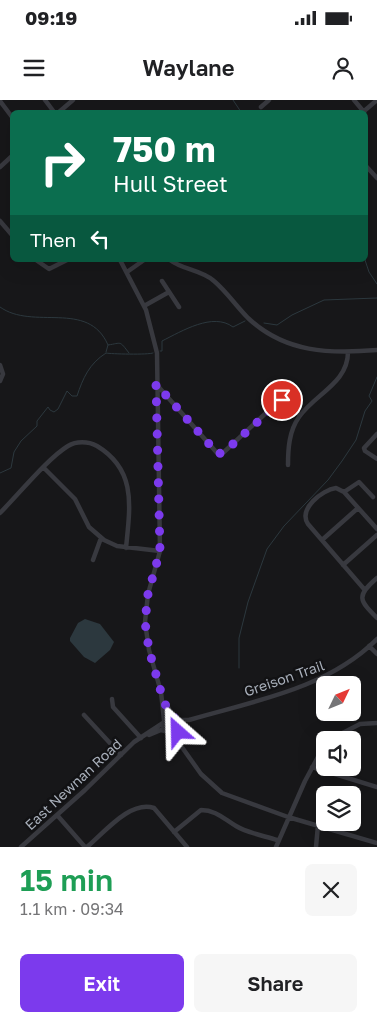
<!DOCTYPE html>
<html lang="en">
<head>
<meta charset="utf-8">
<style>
  body { margin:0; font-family:"Golos Text",sans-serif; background:#f6f6f6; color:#202124; height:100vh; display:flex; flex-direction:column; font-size:19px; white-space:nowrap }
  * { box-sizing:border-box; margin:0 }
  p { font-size:16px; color:#757577 }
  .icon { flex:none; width:28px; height:28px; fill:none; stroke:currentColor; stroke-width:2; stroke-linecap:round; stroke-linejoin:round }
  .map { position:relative; height:747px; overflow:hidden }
  .details { display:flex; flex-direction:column; background:#fff; flex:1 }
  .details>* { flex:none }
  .top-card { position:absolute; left:10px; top:10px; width:358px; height:152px; border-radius:8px; box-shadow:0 5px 20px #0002; background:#0b6e4f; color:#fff; overflow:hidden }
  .needle { width:32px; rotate:47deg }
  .buttons { position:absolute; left:316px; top:576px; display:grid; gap:10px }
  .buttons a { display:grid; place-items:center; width:45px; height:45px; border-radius:8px; background:#fff; box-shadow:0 5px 20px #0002; font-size:25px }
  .pin { position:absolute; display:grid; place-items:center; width:42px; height:42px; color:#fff; margin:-21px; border:2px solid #fff; border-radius:50%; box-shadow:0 1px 5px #0007 }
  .me { position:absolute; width:55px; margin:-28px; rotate:335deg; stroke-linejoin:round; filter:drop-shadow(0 0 4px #0008) }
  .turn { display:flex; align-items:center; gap:18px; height:105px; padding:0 20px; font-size:22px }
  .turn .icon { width:65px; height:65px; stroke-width:2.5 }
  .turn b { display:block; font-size:35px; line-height:42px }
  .then { display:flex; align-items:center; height:48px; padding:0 20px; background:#0003; gap:10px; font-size:19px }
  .round { display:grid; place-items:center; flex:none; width:52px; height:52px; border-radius:8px; background:#f6f6f6 }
  .headline { display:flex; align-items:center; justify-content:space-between; height:85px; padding:0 20px }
  h1 { font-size:30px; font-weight:600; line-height:38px; color:#1e9e55 }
  .cta { display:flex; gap:10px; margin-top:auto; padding:10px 20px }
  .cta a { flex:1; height:58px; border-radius:8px; background:#7c3aed; color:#fff; font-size:20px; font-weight:600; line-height:58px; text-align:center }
  .cta a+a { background:#f6f6f6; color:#202124 }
  .status { display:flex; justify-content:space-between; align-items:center; height:35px; padding:0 25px; background:#fff; direction:ltr }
  .status svg { height:14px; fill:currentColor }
  header { display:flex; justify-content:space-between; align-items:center; height:65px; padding:0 20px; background:#fff; font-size:22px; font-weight:600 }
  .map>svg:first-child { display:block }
  .water { fill:#2c383e }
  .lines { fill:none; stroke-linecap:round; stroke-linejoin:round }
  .stream { stroke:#2c383e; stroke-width:1 }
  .minor { stroke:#38393f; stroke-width:4.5 }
  .route { stroke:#7c3aed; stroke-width:9; stroke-dasharray:0 16.2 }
  .labels { text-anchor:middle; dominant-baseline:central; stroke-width:5; stroke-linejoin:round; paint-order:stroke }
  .street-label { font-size:14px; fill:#a8afba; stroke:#121214 }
</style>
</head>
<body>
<div class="status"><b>09:19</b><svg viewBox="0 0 49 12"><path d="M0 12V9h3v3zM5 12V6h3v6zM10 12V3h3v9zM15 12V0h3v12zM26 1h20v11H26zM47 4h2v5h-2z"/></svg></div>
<header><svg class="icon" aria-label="menu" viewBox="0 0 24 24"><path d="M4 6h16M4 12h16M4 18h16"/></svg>Waylane<svg class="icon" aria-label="person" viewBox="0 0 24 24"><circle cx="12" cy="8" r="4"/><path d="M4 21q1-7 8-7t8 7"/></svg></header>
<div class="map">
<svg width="377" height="747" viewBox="0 0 377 747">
  <rect width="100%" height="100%" fill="#171719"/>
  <path class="water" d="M85 519 100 524 114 542 110 550 95 563 84 557 70 541V538L78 523Z"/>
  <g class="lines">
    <path class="stream" d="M233 0 241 12
      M365 160 369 172 377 184
      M0 207C33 231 88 199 108 245 122 243 119 240 129 253
      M264 223 277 225 292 215 324 200 377 198
      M160 251H162V241C182 231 213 212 233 227L245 221
      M106 252 108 245
      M0 373 11 368 14 352 21 341 37 326V321L48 307 50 310 54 312 58 309 67 291 72 296H77C83 278 89 264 106 253 110 254 149 255 153 253
      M239 568V538L248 502 267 449 284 426 328 380 342 361 356 340 365 311 372 301 369 296 377 277"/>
    <path class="minor" d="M45 0 54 12
      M354 0 364 12
      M0 1 12 17
      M261 7 269 0
      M59 12 73 0
      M363 12 377 0
      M365 65 377 78
      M0 67 12 56
      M0 121 12 135
      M36 160 49 169 67 160
      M120 160 146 210 157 253 160 451 148 494 145 522 149 550 161 592 164 620
      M170 160C183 170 202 170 214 181 227 192 236 206 248 218 285 253 330 254 377 250
      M127 172 144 160
      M162 181 179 207
      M144 206 169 192
      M0 265 3 274 0 281
      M156 284 218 354 224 352 280 300 286 302 300 315
      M377 334 364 348 365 351 377 359
      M288 365C288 349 289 331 299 317 315 294 348 283 348 252
      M44 368 75 399 89 427 104 440 117 446 160 451
      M344 392 359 382 373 397
      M0 413C18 395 48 358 68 346 76 341 88 341 97 346 137 370 130 407 126 448
      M322 440 358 408
      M93 460 101 438
      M343 465 377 435
      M377 478C356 496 359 500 377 518
      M364 489 308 424C298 409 322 390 336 388L344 392 377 429
      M369 546 377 554
      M112 599 113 607 141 638
      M166 603 173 617
      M84 615 121 655
      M163 625a8 8 0 1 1 16 0a8 8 0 1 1-16 0Z
      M177 620H189C254 601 327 589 377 539
      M169 633 174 636 201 674 222 693 288 717 377 743
      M149 635 161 630 165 631
      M329 640 360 624 377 623
      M312 667 377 687
      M57 715 85 747
      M174 732 201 710C216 710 224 719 236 726 247 733 265 736 277 740
      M21 747 85 690 134 642 163 623
      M87 747C104 733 130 700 154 708L187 747
      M276 747 305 681 325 644
      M316 747 318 725"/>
  </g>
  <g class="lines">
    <path class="route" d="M178 632 179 622 168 612 161 592 149 550 145 522 148 494 160 451 156 284 218 354 224 352 282 300"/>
  </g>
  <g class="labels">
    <g class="street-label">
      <text transform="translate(284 578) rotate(-19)">Greison Trail</text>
      <text transform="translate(73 684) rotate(-43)">East Newnan Road</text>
    </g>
  </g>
</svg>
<div class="buttons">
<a><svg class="needle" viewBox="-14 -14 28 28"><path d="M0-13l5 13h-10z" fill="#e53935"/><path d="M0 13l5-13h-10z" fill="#757577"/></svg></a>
<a><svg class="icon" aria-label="sound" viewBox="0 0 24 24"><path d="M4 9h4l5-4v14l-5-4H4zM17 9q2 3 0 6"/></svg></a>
<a><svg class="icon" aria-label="layers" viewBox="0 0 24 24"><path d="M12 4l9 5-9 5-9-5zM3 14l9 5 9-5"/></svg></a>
</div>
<div class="pin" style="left:282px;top:300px;background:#d93025"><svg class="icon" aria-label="arrive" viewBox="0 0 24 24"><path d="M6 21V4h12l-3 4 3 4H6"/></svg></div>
<svg class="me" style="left:178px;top:632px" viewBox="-20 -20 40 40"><path d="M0-17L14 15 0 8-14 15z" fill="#7c3aed" stroke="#fff" stroke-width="4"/></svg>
<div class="top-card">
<div class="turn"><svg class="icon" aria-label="right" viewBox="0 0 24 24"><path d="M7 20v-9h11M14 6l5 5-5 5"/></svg><div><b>750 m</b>Hull Street</div></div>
<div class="then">Then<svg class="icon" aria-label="left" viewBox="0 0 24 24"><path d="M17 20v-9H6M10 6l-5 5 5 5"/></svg></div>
</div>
</div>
<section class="details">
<div class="headline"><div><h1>15 min</h1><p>1.1 km · 09:34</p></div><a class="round"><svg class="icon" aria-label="close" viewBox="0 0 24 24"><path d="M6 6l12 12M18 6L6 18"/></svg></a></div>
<div class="cta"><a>Exit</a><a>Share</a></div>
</section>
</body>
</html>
